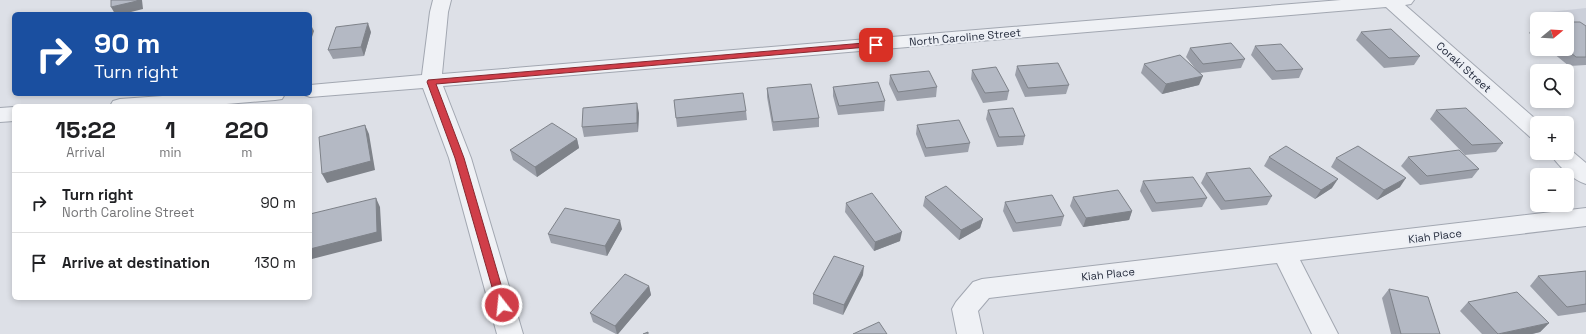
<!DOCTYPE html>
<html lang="en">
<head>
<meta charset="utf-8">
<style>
  body { margin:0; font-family:"Space Grotesk",sans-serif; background:#f2f2f2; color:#202124; height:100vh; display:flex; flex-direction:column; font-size:15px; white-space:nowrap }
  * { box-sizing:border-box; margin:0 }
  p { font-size:13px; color:#757577 }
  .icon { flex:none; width:22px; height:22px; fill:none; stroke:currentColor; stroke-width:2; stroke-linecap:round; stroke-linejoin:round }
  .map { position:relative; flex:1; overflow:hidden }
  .drawer { position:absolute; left:12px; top:104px; width:300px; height:196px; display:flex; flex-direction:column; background:#fff; border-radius:6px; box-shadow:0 2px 6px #0003 }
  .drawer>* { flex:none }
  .guide { position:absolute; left:12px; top:12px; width:300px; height:84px; border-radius:6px; box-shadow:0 2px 6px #0003; background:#1a4fa0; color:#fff; overflow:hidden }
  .needle { width:26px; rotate:72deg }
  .buttons { position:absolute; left:1530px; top:12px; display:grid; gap:8px }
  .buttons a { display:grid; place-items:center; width:44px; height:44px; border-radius:6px; background:#fff; box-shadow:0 2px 6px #0003; font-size:20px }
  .pin { position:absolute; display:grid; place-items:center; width:34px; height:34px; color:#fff; margin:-17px; border-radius:8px; box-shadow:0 2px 6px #0006 }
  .me { position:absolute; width:44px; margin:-22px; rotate:344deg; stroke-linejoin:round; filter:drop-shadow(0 0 3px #0008) }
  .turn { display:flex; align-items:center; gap:14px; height:84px; padding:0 16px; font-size:18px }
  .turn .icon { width:52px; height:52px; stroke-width:2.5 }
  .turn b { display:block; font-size:28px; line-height:34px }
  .eta { display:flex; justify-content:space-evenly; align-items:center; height:68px; text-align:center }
  .eta b { font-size:24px; font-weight:800; line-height:28px }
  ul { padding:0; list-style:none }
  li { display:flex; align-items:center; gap:12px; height:60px; padding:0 16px; border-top:1px solid #e0e0e0 }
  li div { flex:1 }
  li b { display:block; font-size:15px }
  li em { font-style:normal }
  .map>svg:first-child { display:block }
  .built { fill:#cbcfd9 }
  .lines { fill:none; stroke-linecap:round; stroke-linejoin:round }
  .minor-casing { stroke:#a2a7b1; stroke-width:2 }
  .minor { fill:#eff1f5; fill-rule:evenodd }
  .wall { fill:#9b9fa9 }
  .shaded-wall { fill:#7e8289 }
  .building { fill:#b4b9c4; stroke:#7e8289 }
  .route { fill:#d03e49; stroke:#87282f }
  .labels { text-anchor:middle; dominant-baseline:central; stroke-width:4; stroke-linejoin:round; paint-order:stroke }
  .street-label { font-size:11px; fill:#262d3e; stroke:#eceff5 }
</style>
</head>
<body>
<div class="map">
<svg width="1586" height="334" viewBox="0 0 1586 334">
  <rect width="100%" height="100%" fill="#dde0e7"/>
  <path class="built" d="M1586 8V40L1567 26V19H1558L1549 12Z"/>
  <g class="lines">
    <defs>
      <path id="minor" d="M433 0H451L448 12 442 74 1341 0H1414L1411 4 1405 5 1540 123H1537V139L1530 137 1386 7 443 86 471 158 523 334H497L449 158 423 88 310 97 302 94H310V85L422 75 430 12Z
        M191 94H285L282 99 275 100 203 106H110L113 101 120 99Z
        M14 107V121L0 122V108Z
        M1567 147 1586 163V184C1573 180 1557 165 1550 153H1567Z
        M1586 208V226L1300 260 1338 334H1312L1277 263 989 298 978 311 983 334H957L952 309 956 302 973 282 982 279Z"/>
    </defs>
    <use href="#minor" class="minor-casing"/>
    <use href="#minor" class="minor"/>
  </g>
  <path class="wall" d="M1535 24H1537V40L1529 33Z
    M1586 26V65L1569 66 1548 49H1567Z
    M371 32 364 56 333 59 328 50Z
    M1361 32 1420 56 1414 65 1384 68 1356 40Z
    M1255 46 1303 69 1299 78 1272 80 1251 55Z
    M1190 48 1245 59 1241 68 1200 73 1199 85 1162 94 1141 73 1144 64 1197 71 1186 57Z
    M1017 66 1069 85 1066 94 1025 97 1015 75Z
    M972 70 1009 91 1007 100 983 103 971 79Z
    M890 75 937 87 936 97 897 101 889 84Z
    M833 87 885 101 884 111 838 115 833 96Z
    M767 88 819 118V127L773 131 767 97Z
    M674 100 746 111 747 120 677 127Z
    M988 110 1025 136 1023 145 997 147 986 119Z
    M1436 110 1503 143 1496 152 1465 155 1430 119Z
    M639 113 638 132 584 137 582 127Z
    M917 125 970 143 968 152 925 157 916 134Z
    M577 139 579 148 537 177 513 160 510 150Z
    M1269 157 1332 188 1315 199 1264 166Z
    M1408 157 1479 169 1472 178 1420 185 1401 166Z
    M1336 158 1400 187 1377 200 1331 167Z
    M1206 173 1272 196 1267 205 1221 210 1201 183Z
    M1143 181 1207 198 1202 207 1152 212 1140 191Z
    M925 197 983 219 980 228 959 240 923 206Z
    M1073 197 1132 211 1129 220 1083 227 1070 206Z
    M1005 202 1064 216 1061 226 1013 232 1003 211Z
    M846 203 900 241 874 251 845 212Z
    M622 229 607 256 551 243 548 234Z
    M1586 271V312L1558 316 1530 286 1538 276Z
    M863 275 843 315 813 304V294Z
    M649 286 651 295 618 334H616L593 322 590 313Z
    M1389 289 1440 334H1391L1382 298Z
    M1468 302 1549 323 1540 332 1532 334H1482L1460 311Z"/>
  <path class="shaded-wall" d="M137 0H142L143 9 123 14H115L111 7Z
    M310 23 314 31 310 43Z
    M368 23 371 32 364 56 361 47Z
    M1203 76 1199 85 1162 94 1166 84Z
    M637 103 639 113 638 132 637 123Z
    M365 125 369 134 375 170 327 183 322 174Z
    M577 139 579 148 537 177 535 167Z
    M1406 178 1400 187 1377 200 1384 190Z
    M1338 179 1332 188 1315 199 1321 190Z
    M376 198 380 207 382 241 312 259 310 255V249Z
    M1132 211 1129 220 1083 227 1086 218Z
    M983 219 980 228 959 240 961 230Z
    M620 220 622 229 607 256 605 246Z
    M902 232 900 241 874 251 875 242Z
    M864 266 863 275 843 315 844 305Z
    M649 286 651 295 618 334H617L615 326Z
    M1549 323 1540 332 1532 334H1498Z"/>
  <path class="building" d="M111 0H137V1L111 7Z
    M1567 22H1580L1586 26V57H1576L1566 49H1567Z
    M368 23 361 47 328 50 336 27Z
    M1391 29 1420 56 1389 58 1361 32Z
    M1231 43 1245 59 1203 64 1190 48Z
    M1281 44 1303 69 1276 71 1255 46Z
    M1180 55 1203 76 1166 84 1144 64Z
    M1058 63 1069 85 1028 88 1017 66Z
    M996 67 1009 91 985 93 972 70Z
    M929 71 937 87 898 92 890 75Z
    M878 82 885 101 839 106 833 87Z
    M811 84 819 118 773 122 767 88Z
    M743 93 746 111 676 118 674 100Z
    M637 103V123L582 127 583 108Z
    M1013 108 1025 136 999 137 988 110Z
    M1466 108 1503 143 1472 145 1436 110Z
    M959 120 970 143 926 148 917 125Z
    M552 123 577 139 535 167 510 150Z
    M365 125 371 161 322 174 319 137Z
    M1286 146 1338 179 1321 190 1269 157Z
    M1358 146 1406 178 1384 190 1336 158Z
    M1459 150 1479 169 1427 176 1408 157Z
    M1250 168 1272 196 1225 201 1206 173Z
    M1193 177 1207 198 1156 203 1143 181Z
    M946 186 983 219 961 230 925 197Z
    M1118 190 1132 211 1086 218 1073 197Z
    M872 193 902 232 875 242 846 203Z
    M1052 195 1064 216 1016 223 1005 202Z
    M376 198 377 232 310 249V214Z
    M565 208 620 220 605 246 548 234Z
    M834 256 864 266 844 305 813 294Z
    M1586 271V304L1567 307 1538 276Z
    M625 274 649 286 615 326 590 313Z
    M1389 289 1428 297 1440 334H1401Z
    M1517 292 1549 323 1498 334 1468 302Z
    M879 322 887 334H853Z
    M648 332V334H643Z"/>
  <path class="route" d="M876 42 880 45 879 46 436 84 464 158 507 305 506 308 502 309 498 308 455 158 427 82 428 80Z"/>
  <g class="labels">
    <g class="street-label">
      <text transform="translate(965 37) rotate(-5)">North Caroline Street</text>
      <text transform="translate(1464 67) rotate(42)">Coraki Street</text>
      <text transform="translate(1435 236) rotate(-7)">Kiah Place</text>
      <text transform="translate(1108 274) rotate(-6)">Kiah Place</text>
    </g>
  </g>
</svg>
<div class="buttons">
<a><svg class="needle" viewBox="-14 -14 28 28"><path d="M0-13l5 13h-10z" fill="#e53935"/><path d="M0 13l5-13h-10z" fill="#757577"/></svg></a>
<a><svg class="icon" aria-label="search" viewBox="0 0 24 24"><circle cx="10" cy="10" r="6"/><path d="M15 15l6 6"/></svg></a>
<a>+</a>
<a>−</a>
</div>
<div class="pin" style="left:876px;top:45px;background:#d93025"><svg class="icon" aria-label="arrive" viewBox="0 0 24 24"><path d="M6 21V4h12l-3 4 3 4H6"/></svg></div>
<svg class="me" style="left:502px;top:305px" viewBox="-20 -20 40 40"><circle r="17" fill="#d03e49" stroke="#fff" stroke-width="3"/><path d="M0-11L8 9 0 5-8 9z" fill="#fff"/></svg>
<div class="guide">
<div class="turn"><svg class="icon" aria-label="right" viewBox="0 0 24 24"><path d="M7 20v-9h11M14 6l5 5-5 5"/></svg><div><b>90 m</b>Turn right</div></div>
</div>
<section class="drawer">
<div class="eta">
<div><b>15:22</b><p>Arrival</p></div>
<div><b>1</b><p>min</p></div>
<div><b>220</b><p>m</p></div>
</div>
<ul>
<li><svg class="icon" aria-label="right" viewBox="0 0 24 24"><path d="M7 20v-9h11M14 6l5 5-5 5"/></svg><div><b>Turn right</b><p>North Caroline Street</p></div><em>90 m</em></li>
<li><svg class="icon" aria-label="arrive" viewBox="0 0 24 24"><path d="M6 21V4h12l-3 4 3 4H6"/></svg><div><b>Arrive at destination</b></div><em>130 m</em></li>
</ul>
</section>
</div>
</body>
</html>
